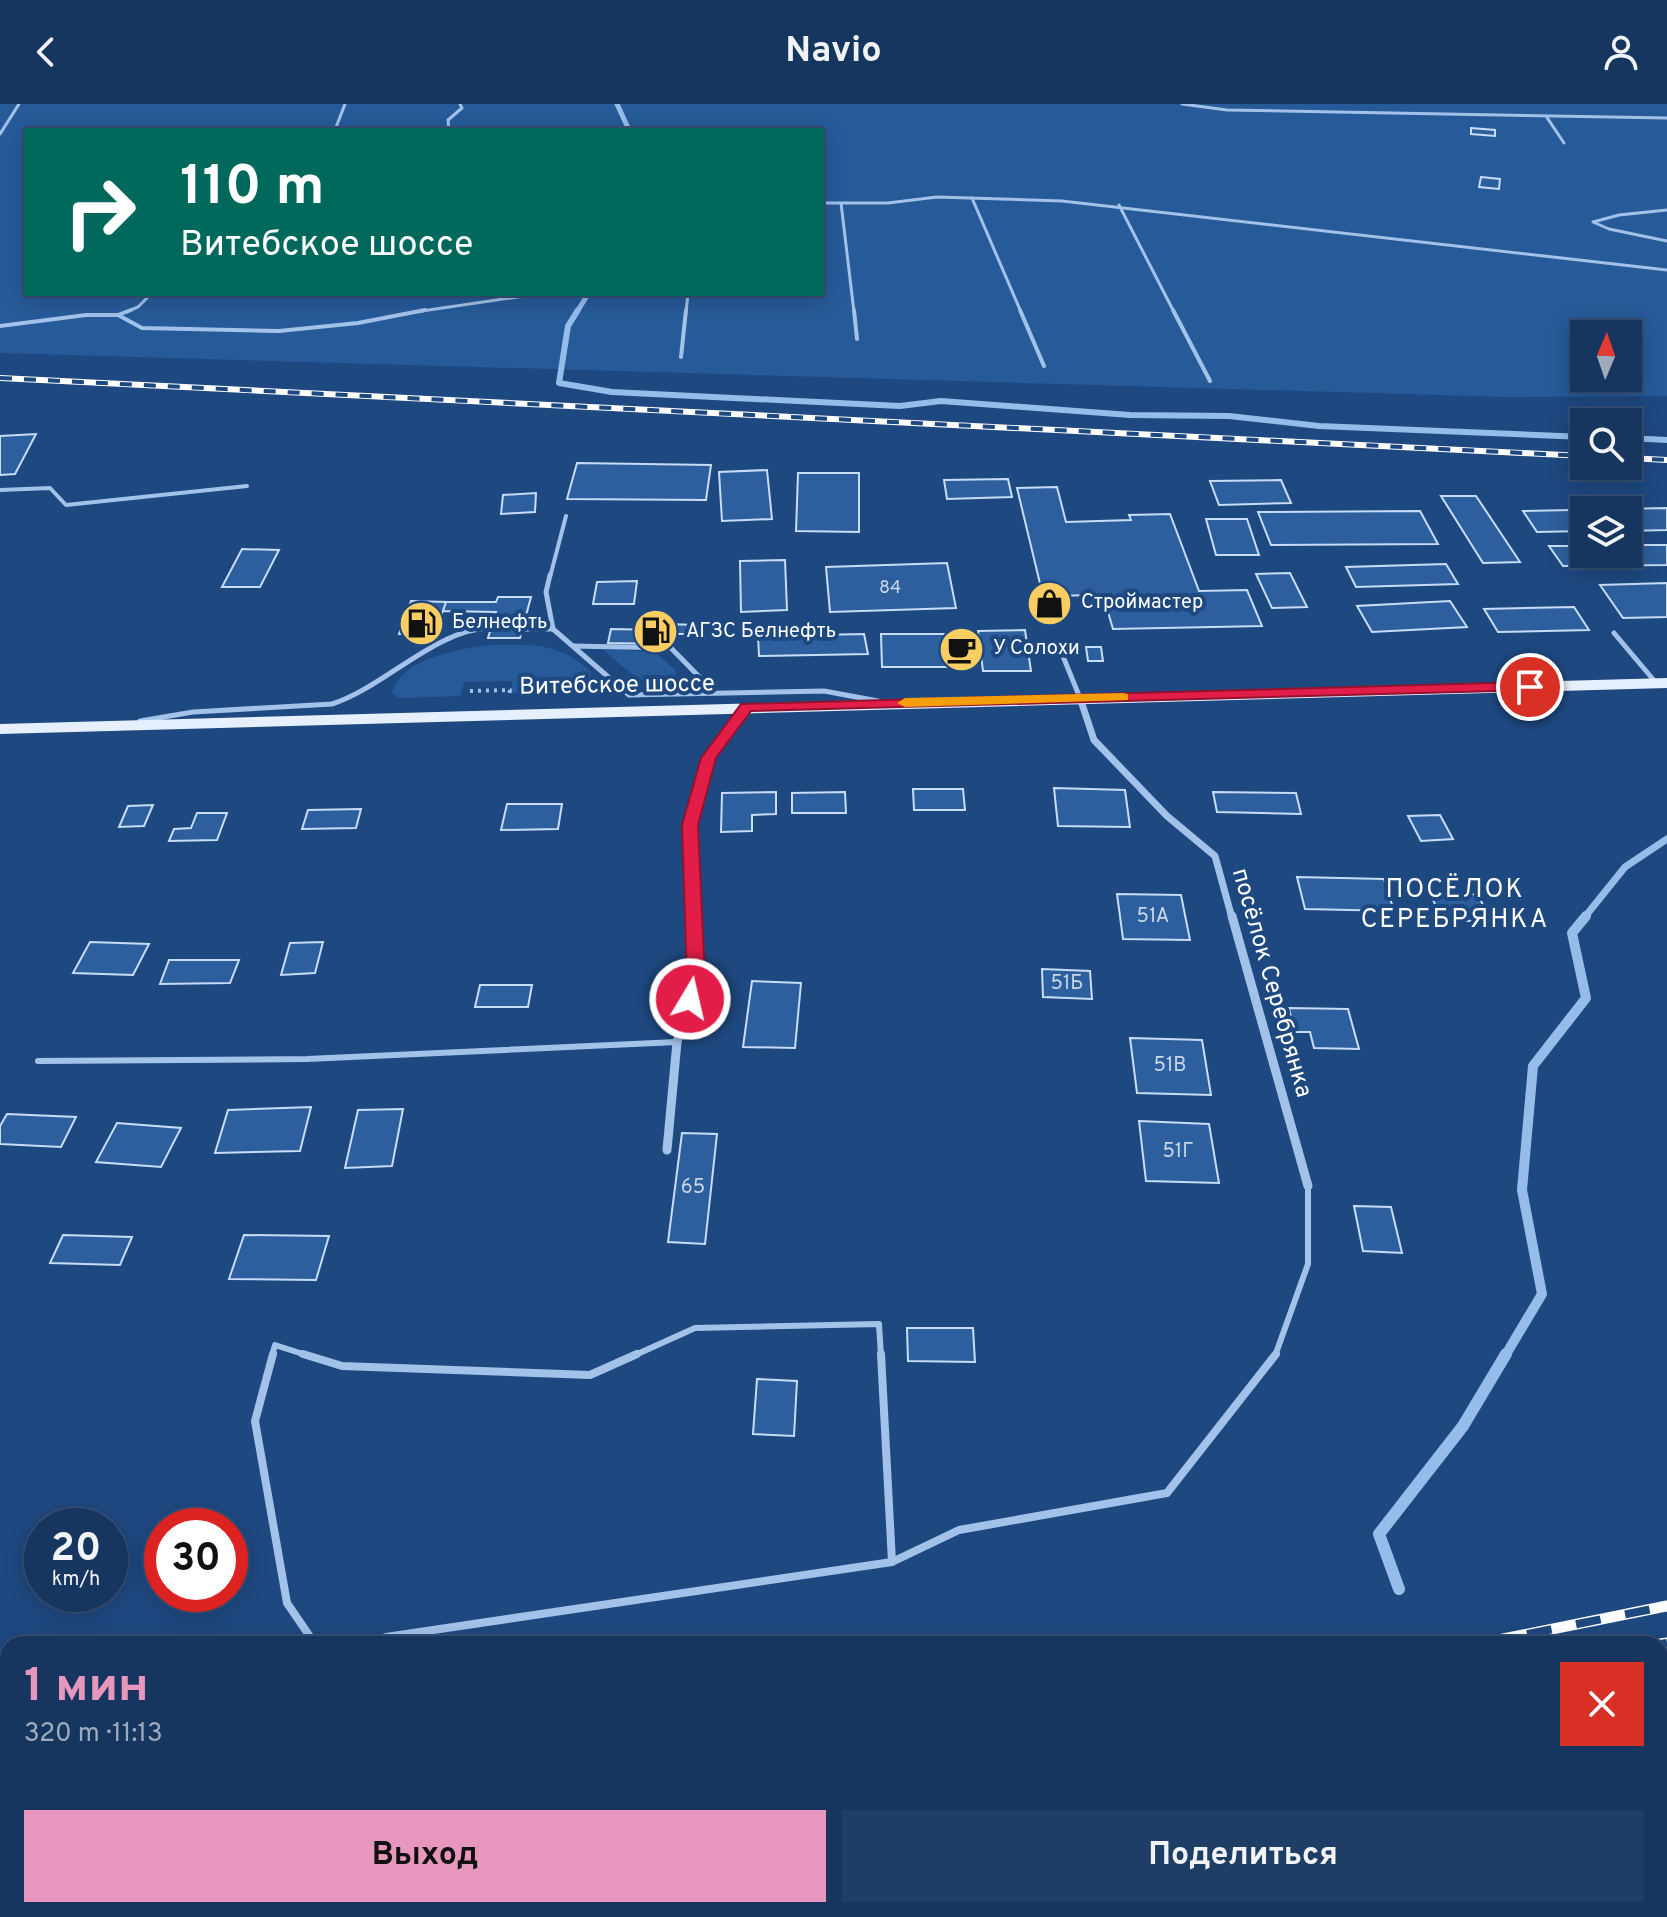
<!DOCTYPE html>
<html lang="ru">
<head>
<meta charset="utf-8">
<style>
  body { margin:0; font-family:Overpass,sans-serif; background:#1f3e66; color:#f1f3f6; height:100vh; display:flex; flex-direction:column; font-size:30px; white-space:nowrap }
  * { box-sizing:border-box; margin:0 }
  p { font-size:26px; color:#9eabbd }
  .icon { flex:none; width:44px; height:44px; fill:none; stroke:currentColor; stroke-width:2; stroke-linecap:round; stroke-linejoin:round }
  .map { position:relative; flex:1; overflow:hidden }
  .side { position:absolute; left:0px; top:1532px; width:1668px; height:282px; display:flex; flex-direction:column; background:#163660; border-radius:24px 24px 0 0; box-shadow:0 4px 20px #0003,0 0 0 2px #355075 }
  .side>* { flex:none }
  .banner { position:absolute; left:24px; top:24px; width:800px; height:168px; border-radius:0px; box-shadow:0 4px 20px #0003,0 0 0 2px #355075; background:#00695c; color:#fff; overflow:hidden }
  .needle { width:52px; rotate:2deg }
  .controls { position:absolute; left:1570px; top:216px; display:grid; gap:16px }
  .controls a { display:grid; place-items:center; width:72px; height:72px; border-radius:0px; background:#163660; box-shadow:0 4px 20px #0003,0 0 0 2px #355075; font-size:40px }
  .speed { position:absolute; left:24px; top:1404px; display:flex; gap:16px; font-size:40px; font-weight:700; text-align:center }
  .speed>* { display:grid; place-content:center; width:104px; height:104px; border-radius:50%; background:#163660; box-shadow:0 4px 20px #0003,0 0 0 2px #355075; line-height:1 }
  .speed small { font-size:20px; font-weight:400 }
  .speed .limit { border:12px solid #d22; background:#fff; color:#111 }
  .pin { position:absolute; display:grid; place-items:center; width:68px; height:68px; color:#fff; margin:-34px; border:4px solid #fff; border-radius:50%; box-shadow:0 2px 8px #0007 }
  .me { position:absolute; width:88px; margin:-44px; rotate:9deg; stroke-linejoin:round; filter:drop-shadow(0 0 6px #0008) }
  .turn { display:flex; align-items:center; gap:28px; height:168px; padding:0 24px; font-size:36px }
  .turn .icon { width:104px; height:104px; stroke-width:2.5 }
  .turn b { display:block; font-size:56px; line-height:68px }
  .round { display:grid; place-items:center; flex:none; width:84px; height:84px; border-radius:0px; background:#1f3e66 }
  .overview { display:flex; align-items:center; justify-content:space-between; height:136px; padding:0 24px }
  h1 { font-size:48px; font-weight:700; line-height:60px; color:#e797bd }
  .button { display:flex; gap:16px; margin-top:auto; padding:16px 24px }
  .button a { flex:1; height:92px; border-radius:0px; background:#e797bd; color:#111; font-size:32px; font-weight:700; line-height:92px; text-align:center }
  .button a+a { background:#1f3e66; color:#f1f3f6 }
  header { display:flex; justify-content:space-between; align-items:center; height:104px; padding:0 24px; background:#163660; font-size:36px; font-weight:700 }
  .map>svg:first-child { display:block }
  .green { fill:#275a99; fill-rule:evenodd }
  .lines { fill:none; stroke-linecap:round; stroke-linejoin:round }
  .stream-far4 { stroke:#96bdea; stroke-width:5 }
  .stream-far3 { stroke:#96bdea; stroke-width:6 }
  .stream-far2 { stroke:#96bdea; stroke-width:7 }
  .stream-far1 { stroke:#96bdea; stroke-width:10 }
  .stream { stroke:#96bdea; stroke-width:12 }
  .building { fill:#2d5f9e; stroke:#c7dcf7; stroke-width:2 }
  .path-far1 { stroke:#a3c2e9; stroke-width:4; stroke-dasharray:3 5; stroke-linecap:butt }
  .path { stroke:#a3c2e9; stroke-width:7; stroke-dasharray:5 8; stroke-linecap:butt }
  .lane-far4 { stroke:#a3c2e9; stroke-width:3 }
  .lane-far3 { stroke:#a3c2e9; stroke-width:4 }
  .lane-far2 { stroke:#a3c2e9; stroke-width:5 }
  .lane-far1 { stroke:#a3c2e9; stroke-width:6 }
  .lane { stroke:#a3c2e9; stroke-width:8 }
  .street-far2 { stroke:#a3c2e9; stroke-width:7 }
  .street-far1 { stroke:#a3c2e9; stroke-width:9 }
  .street { stroke:#a3c2e9; stroke-width:11 }
  .primary { fill:#e6effe; fill-rule:evenodd }
  .rail-far1-casing { stroke:#fff; stroke-width:6 }
  .rail-casing { stroke:#fff; stroke-width:11 }
  .rail-far1 { stroke:#1e4880; stroke-width:4; stroke-dasharray:12; stroke-linecap:butt }
  .rail { stroke:#1e4880; stroke-width:8; stroke-dasharray:25; stroke-linecap:butt }
  .route { fill:#e11d48; stroke:#92132f; stroke-width:2 }
  .slow { fill:#f59e0b }
  .labels { text-anchor:middle; dominant-baseline:central; stroke-width:8; stroke-linejoin:round; paint-order:stroke }
  .far-number-label { font-size:18px; fill:#cad7e7 }
  .far-poi-label { font-size:20px; fill:#fff; stroke:#1e4880; text-anchor:start }
  .number-label { font-size:20px; fill:#cad7e7 }
  .street-label { font-size:24px; fill:#fff; stroke:#1e4880 }
  .neighbourhood-label { font-size:26px; letter-spacing:2px; fill:#fff; stroke:#1e4880 }
</style>
</head>
<body>
<header><svg class="icon" aria-label="back" viewBox="0 0 24 24"><path d="M15 5l-7 7 7 7"/></svg>Navio<svg class="icon" aria-label="person" viewBox="0 0 24 24"><circle cx="12" cy="8" r="4"/><path d="M4 21q1-7 8-7t8 7"/></svg></header>
<div class="map">
<svg width="1667" height="1813" viewBox="0 0 1667 1813">
  <rect width="100%" height="100%" fill="#1e4880"/>
  <path class="green" d="M0 0H1667V292L1506 293 0 249ZM26 26H822V190H26ZM1584 230H1628V274H1584Z
    M488 541C530 541 558 537 591 568L592 583 577 588 512 589V577L464 578 461 592 399 594 392 589C403 553 457 546 488 541Z
    M602 545 655 548 675 566 676 574C656 599 619 558 602 545Z
    M1667 1602V1813H971L973 1806H1660V1603Z"/>
  <g class="lines">
    <path class="stream-far4" d="M617 0 629 26
      M577 208 588 190"/>
    <path class="stream-far3" d="M578 206 568 222 559 279 612 288 900 302 941 297 1130 311 1229 312 1319 322 1584 333
      M1628 334 1667 336"/>
    <path class="stream-far2" d="M1584 814 1625 763 1667 735"/>
    <path class="stream-far1" d="M1505 1252 1542 1190 1522 1086 1533 962 1586 894 1572 829 1586 812"/>
    <path class="stream" d="M1399 1485 1379 1430 1463 1322 1506 1250
      M1500 1813 1507 1806"/>
  </g>
  <path class="building" d="M1471 24 1495 26V32L1471 30Z
    M1481 73 1500 75 1499 85 1479 83Z
    M36 330 15 370 0 371V332Z
    M577 359 711 361 706 396 567 395Z
    M767 366 772 415 722 417 719 368Z
    M798 369H859V428L796 427Z
    M1008 375 1012 393 947 395 944 376Z
    M1281 376 1291 399 1219 401 1210 377Z
    M1057 383 1066 418 1131 416 1129 411 1170 410 1199 487 1247 486 1262 522 1113 525 1103 491 1043 492 1017 384Z
    M536 389 535 408 501 410 503 391Z
    M1441 392H1476L1520 458 1483 459Z
    M1667 404V426L1628 427V406H1584V427L1537 428 1523 407Z
    M1420 407 1438 440 1271 441 1258 408Z
    M1206 415H1247L1259 451H1216Z
    M1628 441H1667V461L1563 462 1549 442H1584V450H1628Z
    M242 445 279 446 260 483H222Z
    M785 456 787 506 741 508 740 457Z
    M947 459 956 504 830 508 826 463Z
    M1446 460 1458 480 1356 483 1346 463Z
    M1290 469 1307 503 1272 504 1256 470Z
    M637 477 634 500H593L597 478Z
    M1667 479V513L1623 514 1600 481Z
    M498 493H531L520 534H488L496 508 443 507 446 498H496Z
    M411 497 446 498 435 530H399Z
    M1450 497 1467 523 1372 528 1357 502Z
    M1574 503 1589 526 1498 528 1484 505Z
    M664 520 700 521 699 530H671L669 540 608 539 611 525 663 526Z
    M1025 526 1031 567H983L978 527Z
    M864 530 868 550 759 552 758 532Z
    M881 530H968L972 563H882Z
    M1086 543H1101L1103 557H1088Z
    M1054 684 1125 686 1130 723 1058 722Z
    M913 685H963L965 706H914Z
    M776 688V710L752 711V727L721 728 722 689Z
    M845 688 846 709H792V689Z
    M1213 688 1296 689 1301 710 1217 708Z
    M507 700H562L558 725 501 726Z
    M153 701 144 722 119 723 128 702Z
    M361 705 356 724 302 725 308 706Z
    M197 709H227L217 736 169 737 174 725 191 724Z
    M1440 711 1453 735 1421 737 1408 712Z
    M1297 773 1384 775 1394 807 1305 805Z
    M1117 790 1181 791 1190 836 1123 835Z
    M1478 790 1490 817H1442L1431 791Z
    M90 838 149 840 133 871 73 869Z
    M323 838 315 869 281 871 290 839Z
    M169 856H239L230 879 160 880Z
    M1042 865 1090 867 1092 895 1043 893Z
    M752 877 801 879 795 944 743 943Z
    M480 881H532L528 903H475Z
    M1289 904 1348 905 1359 945 1314 944 1310 928H1294Z
    M1130 934 1202 936 1211 991 1137 989Z
    M311 1003 300 1047 215 1049 228 1006Z
    M403 1005 392 1062 345 1064 358 1006Z
    M7 1010 76 1013 61 1043 0 1040V1022Z
    M1139 1017 1209 1020 1219 1079 1146 1077Z
    M117 1019 181 1024 161 1063 96 1058Z
    M682 1029 717 1030 705 1140 668 1138Z
    M1354 1102 1391 1103 1402 1149 1363 1147Z
    M63 1131 132 1133 120 1161 50 1159Z
    M244 1131 329 1132 316 1176 229 1175Z
    M907 1224H973L975 1258 908 1257Z
    M757 1275 797 1277 794 1332 753 1330Z"/>
  <g class="lines">
    <path class="path-far1" d="M470 587 510 586 509 593"/>
    <path class="path" d="M1660 1679 1667 1676
      M990 1813 1007 1806"/>
    <path class="lane-far4" d="M1182 0 1227 6 1667 14
      M1546 12 1564 39
      M335 26 345 0
      M449 26 448 16 462 4 460 0
      M0 30 19 0
      M972 94 1021 208
      M822 99H888L937 93 1062 97 1667 166
      M841 99 854 208
      M1119 101 1174 208
      M1667 106 1619 111 1593 118 1609 125 1667 137
      M126 208 138 203 151 190
      M415 208 538 190
      M686 208 688 190"/>
    <path class="lane-far3" d="M854 206 857 235
      M1020 206 1044 262
      M1173 206 1210 277
      M118 211 142 224 279 227 358 219 425 206
      M0 222 86 211H118L131 206
      M681 253 686 206
      M0 386 50 384 66 401 247 382
      M550 473 566 412"/>
    <path class="lane-far2" d="M550 471 546 488 553 525
      M522 525H553L629 591 824 587 878 597
      M1614 529 1657 580
      M1058 540 1080 594
      M574 542 671 544 715 589
      M140 617 193 608 332 600C383 584 437 524 491 524"/>
    <path class="lane-far1" d="M38 957 307 955 677 938
      M272 1252 275 1241 309 1252
      M633 1252 695 1224 879 1220 881 1252
      M1275 1252 1308 1160V1082"/>
    <path class="lane" d="M273 1250 255 1317 287 1499 315 1540
      M303 1250 342 1262 590 1271 637 1250
      M881 1250 892 1458
      M368 1540 386 1533 892 1458 959 1426 1167 1389 1276 1250"/>
    <path class="street-far2" d="M1080 594 1094 636 1167 712 1215 752 1232 814
      M694 814 690 721 709 654 746 604"/>
    <path class="street-far1" d="M1232 812 1308 1082
      M667 1046 677 938 696 874 694 812"/>
    <path class="street" d="M0 1635 8 1633"/>
    <path class="primary" d="M1667 574V584L0 630V620Z"/>
    <defs>
      <path id="rail-far1" d="M0 274 1584 352
        M1628 354 1667 356"/>
      <path id="rail" d="M1478 1540 1667 1502
        M1660 1540 1667 1539
        M106 1813 141 1806
        M306 1813 341 1806"/>
    </defs>
    <use href="#rail-far1" class="rail-far1-casing"/>
    <use href="#rail" class="rail-casing"/>
    <use href="#rail-far1" class="rail-far1"/>
    <use href="#rail" class="rail"/>
  </g>
  <path class="route" d="M1530 578 1535 580V586L751 607 716 654 698 721 705 874 696 900 690 902 681 895 687 874 682 721 701 654 741 600Z"/>
  <path class="slow" d="M1123 589 1128 590V596L905 603 897 599 905 594Z"/>
  <defs>
    <symbol id="shop-disc" viewBox="-11 -11 22 22"><circle r="9.5" fill="#f8ce62" stroke="#1e4880"/><path d="M-5-2.5h2.3a2.7 3.5 0 0 1 5.4 0H5L5.5 6h-11ZM-1.5-2.5h3a1.5 2.3 0 0 0-3 0Z" fill="#111"/></symbol>
    <symbol id="fuel-disc" viewBox="-11 -11 22 22"><circle r="9.5" fill="#f8ce62" stroke="#1e4880"/><path d="M-5.5-6h7V0h2V4h1.3V-2.5L3-4.5l.8-.8L6-3V5H2.5V1h-1V6h-7ZM-4.2-4.7v3.2H.2V-4.7Z" fill="#111"/></symbol>
    <symbol id="cafe-disc" viewBox="-11 -11 22 22"><circle r="9.5" fill="#f8ce62" stroke="#1e4880"/><path d="M-5.5-4.5H6V0H3Q3 3.5 0 3.5H-2.5Q-5.5 3.5-5.5 0ZM3-3.2v2h1.7v-2ZM-6 4.5H4V6H-6Z" fill="#111"/></symbol>
  </defs>
  <g fill-rule="evenodd">
    <use href="#shop-disc" x="1024" y="474" width="51" height="51"/>
    <use href="#fuel-disc" x="396" y="494" width="51" height="51"/>
    <use href="#fuel-disc" x="630" y="502" width="51" height="51"/>
    <use href="#cafe-disc" x="936" y="520" width="51" height="51"/>
  </g>
  <g class="labels">
    <g class="far-number-label">
      <text x="890" y="484">84</text>
    </g>
    <g class="far-poi-label">
      <text x="1081" y="499">Строймастер</text>
      <text x="452" y="519">Белнефть</text>
      <text x="686" y="528">АГЗС Белнефть</text>
      <text x="993" y="545">У Солохи</text>
    </g>
    <g class="number-label">
      <text x="1153" y="813">51А</text>
      <text x="1067" y="880">51Б</text>
      <text x="1170" y="962">51В</text>
      <text x="1178" y="1048">51Г</text>
      <text x="693" y="1084">65</text>
    </g>
    <g class="street-label">
      <text transform="translate(617 582) rotate(-1)">Витебское шоссе</text>
      <text transform="translate(1271 879) rotate(74)">посёлок Серебрянка</text>
    </g>
    <g class="neighbourhood-label">
      <text x="1455" y="786">ПОСЁЛОК<tspan x="1455" dy="30">СЕРЕБРЯНКА</tspan></text>
    </g>
  </g>
</svg>
<div class="controls">
<a><svg class="needle" viewBox="-14 -14 28 28"><path d="M0-13l5 13h-10z" fill="#e53935"/><path d="M0 13l5-13h-10z" fill="#9eabbd"/></svg></a>
<a><svg class="icon" aria-label="search" viewBox="0 0 24 24"><circle cx="10" cy="10" r="6"/><path d="M15 15l6 6"/></svg></a>
<a><svg class="icon" aria-label="layers" viewBox="0 0 24 24"><path d="M12 4l9 5-9 5-9-5zM3 14l9 5 9-5"/></svg></a>
</div>
<div class="speed"><div>20<small>km/h</small></div><div class="limit">30</div></div>
<div class="pin" style="left:1530px;top:583px;background:#d93025"><svg class="icon" aria-label="arrive" viewBox="0 0 24 24"><path d="M6 21V4h12l-3 4 3 4H6"/></svg></div>
<svg class="me" style="left:690px;top:895px" viewBox="-20 -20 40 40"><circle r="17" fill="#e11d48" stroke="#fff" stroke-width="3"/><path d="M0-11L8 9 0 5-8 9z" fill="#fff"/></svg>
<div class="banner">
<div class="turn"><svg class="icon" aria-label="right" viewBox="0 0 24 24"><path d="M7 20v-9h11M14 6l5 5-5 5"/></svg><div><b>110 m</b>Витебское шоссе</div></div>
</div>
<section class="side">
<div class="overview"><div><h1>1 мин</h1><p>320 m · 11:13</p></div><a class="round" style="background:#d93025;color:#fff"><svg class="icon" aria-label="close" viewBox="0 0 24 24"><path d="M6 6l12 12M18 6L6 18"/></svg></a></div>
<div class="button"><a>Выход</a><a>Поделиться</a></div>
</section>
</div>
</body>
</html>
